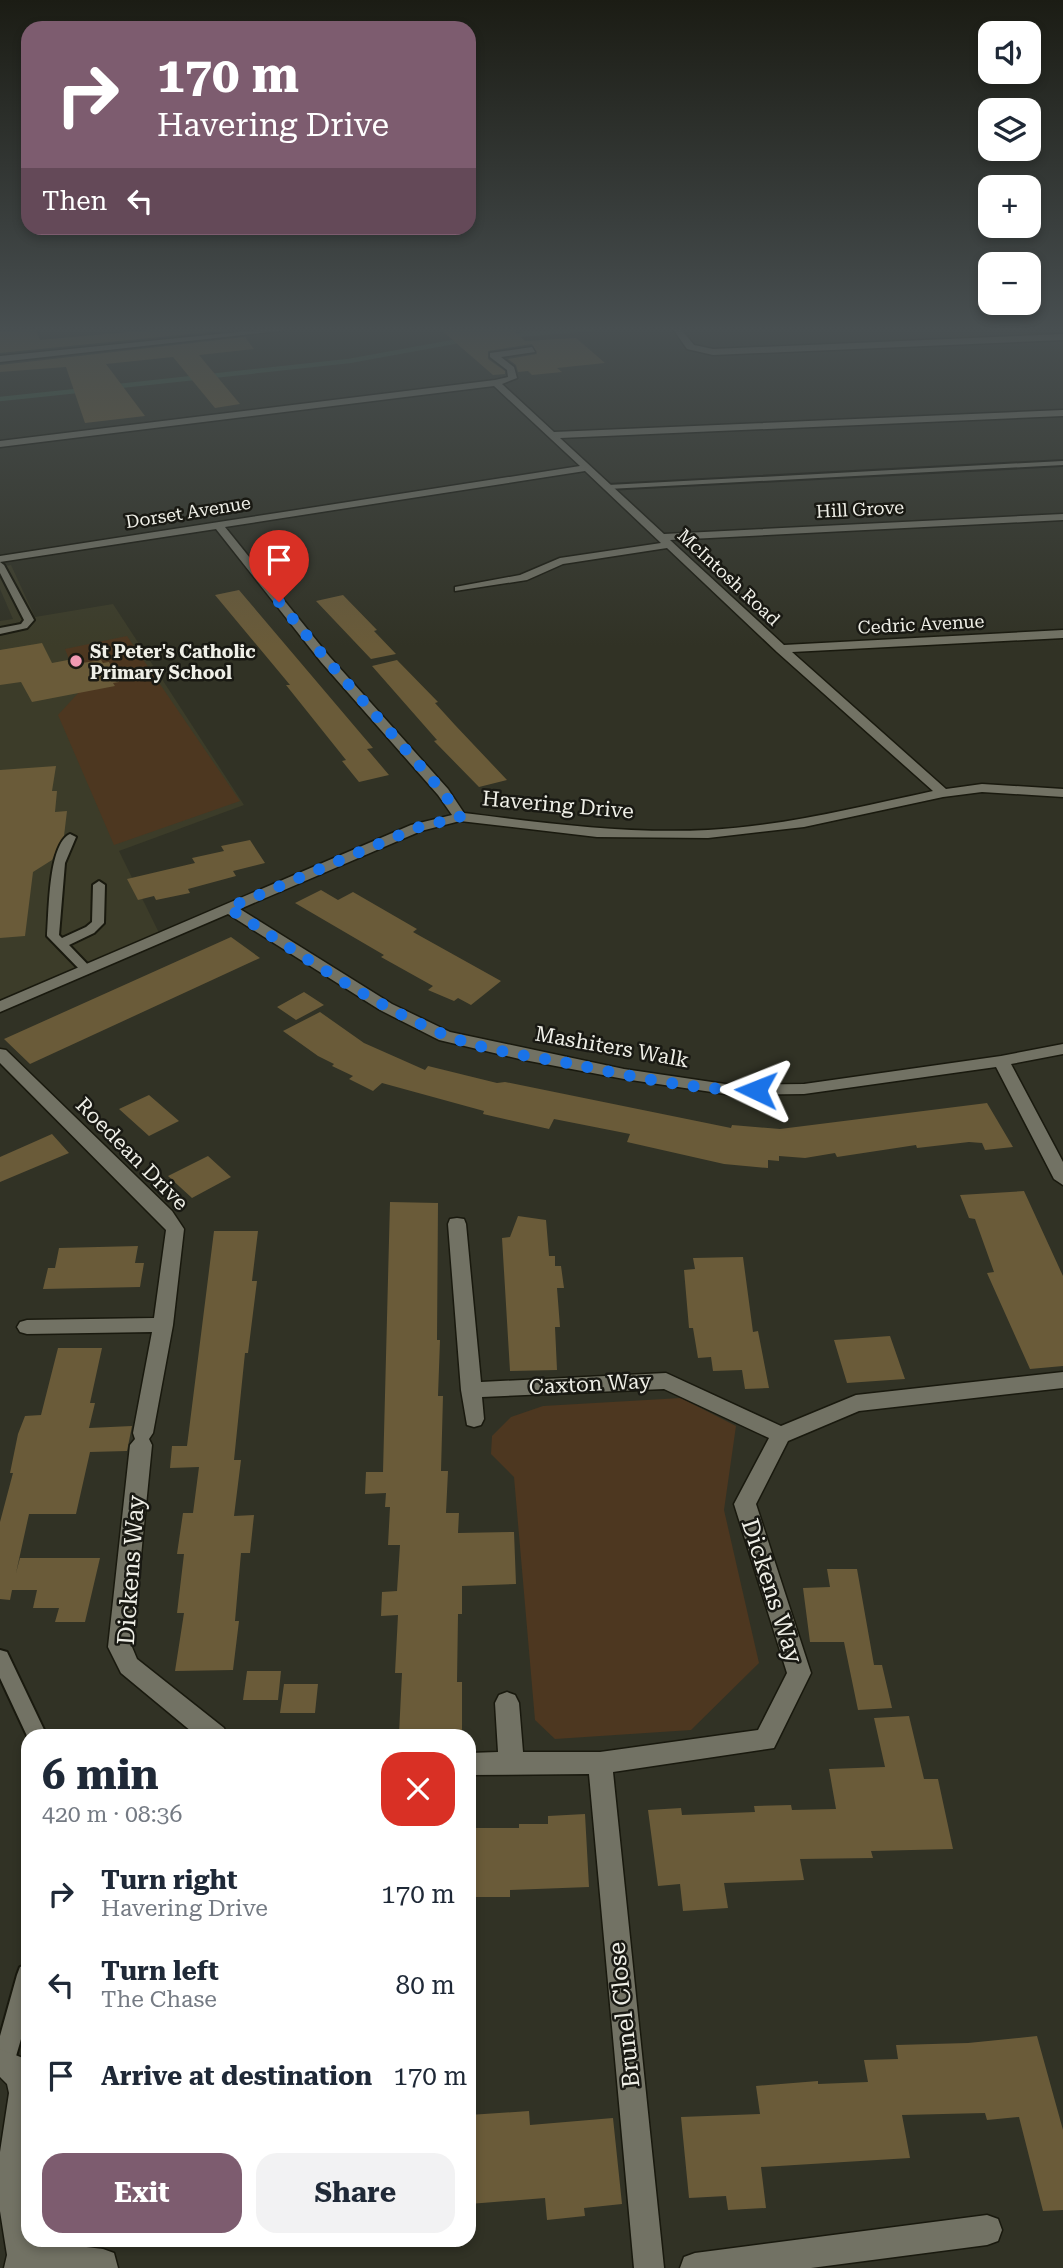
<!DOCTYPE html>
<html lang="en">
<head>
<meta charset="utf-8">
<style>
  body { margin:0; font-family:"Roboto Serif",serif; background:#f2f2f3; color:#1f2937; height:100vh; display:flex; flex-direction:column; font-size:26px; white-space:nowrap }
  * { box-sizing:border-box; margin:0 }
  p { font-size:23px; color:#747a83 }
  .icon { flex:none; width:38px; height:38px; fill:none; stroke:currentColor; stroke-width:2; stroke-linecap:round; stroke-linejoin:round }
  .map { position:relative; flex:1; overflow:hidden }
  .sheet { position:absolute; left:21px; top:1729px; width:455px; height:518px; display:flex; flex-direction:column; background:#fff; border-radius:21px; box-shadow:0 4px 10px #0003 }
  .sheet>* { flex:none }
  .top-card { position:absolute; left:21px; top:21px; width:455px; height:214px; border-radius:21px; box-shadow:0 4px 10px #0003; background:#7d5c6f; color:#fff; overflow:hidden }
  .controls { position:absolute; left:978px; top:21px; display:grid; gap:14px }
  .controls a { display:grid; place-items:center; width:63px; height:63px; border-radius:14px; background:#fff; box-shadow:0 4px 10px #0003; font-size:35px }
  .pin { position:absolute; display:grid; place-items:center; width:60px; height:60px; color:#fff; margin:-72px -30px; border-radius:50% 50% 50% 0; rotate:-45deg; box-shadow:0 0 7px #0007 }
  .pin .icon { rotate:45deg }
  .me { position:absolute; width:77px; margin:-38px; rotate:272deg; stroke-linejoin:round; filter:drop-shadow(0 0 5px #0008) }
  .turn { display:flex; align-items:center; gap:24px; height:147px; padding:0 21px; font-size:32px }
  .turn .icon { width:91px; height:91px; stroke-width:2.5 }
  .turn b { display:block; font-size:49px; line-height:60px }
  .then { display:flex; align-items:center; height:66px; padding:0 21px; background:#0003; gap:14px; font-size:26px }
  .round { display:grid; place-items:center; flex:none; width:74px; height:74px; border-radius:21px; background:#f2f2f3 }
  .summary { display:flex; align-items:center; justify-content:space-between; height:119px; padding:0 21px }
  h1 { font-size:42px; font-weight:700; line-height:52px }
  .button { display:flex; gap:14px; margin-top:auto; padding:14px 21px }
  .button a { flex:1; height:80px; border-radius:21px; background:#7d5c6f; color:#fff; font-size:28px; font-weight:700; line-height:80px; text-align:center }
  .button a+a { background:#f2f2f3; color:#1f2937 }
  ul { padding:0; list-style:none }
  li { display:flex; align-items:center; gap:21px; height:91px; padding:0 21px }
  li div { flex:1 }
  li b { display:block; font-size:26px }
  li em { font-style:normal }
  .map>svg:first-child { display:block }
  .built { fill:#3c3c29 }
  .green { fill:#4d3720 }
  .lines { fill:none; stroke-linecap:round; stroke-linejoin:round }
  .stream { stroke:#3e5c45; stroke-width:4.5 }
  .building { fill:#6a5b39 }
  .lane-casing { stroke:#19190e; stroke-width:4 }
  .street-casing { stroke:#19190e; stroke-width:3 }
  .lane { fill:#727264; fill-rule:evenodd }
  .street { fill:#727264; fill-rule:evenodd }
  .route { stroke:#1a73e8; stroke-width:12; stroke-dasharray:0 21.6 }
  .poi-dot { fill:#f19ab3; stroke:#191913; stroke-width:2.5 }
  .labels { text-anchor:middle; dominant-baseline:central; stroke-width:5; stroke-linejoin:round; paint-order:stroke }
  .far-street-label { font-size:18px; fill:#efefe7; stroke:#191913 }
  .far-poi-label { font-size:18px; font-weight:bold; fill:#efefe7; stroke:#191913; text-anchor:start }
  .street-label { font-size:21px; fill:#efefe7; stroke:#191913 }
  .near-street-label { font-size:24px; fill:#efefe7; stroke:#191913 }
</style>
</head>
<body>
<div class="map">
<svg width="1063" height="2268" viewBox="0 0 1063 2268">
  <rect width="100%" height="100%" fill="#313225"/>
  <path class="built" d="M11 565 35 617 113 604 244 805 119 851 161 937 0 1007V621L13 619 0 589V567Z"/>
  <path class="green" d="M127 636 240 801 114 845 58 715 81 690 65 649Z
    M681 1398 736 1426 724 1510 759 1663 691 1730 555 1739 535 1720 514 1477 491 1454 492 1436 511 1417 543 1406Z"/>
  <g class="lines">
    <path class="stream" d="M506 336 591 329
      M110 387 349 361 464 340
      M0 399 86 390"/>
  </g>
  <path class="building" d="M36 329 40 340 162 329H239L0 353V332Z
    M440 329H516V333L525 341 576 338 605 363 557 368 562 372 532 375 528 371 518 372 516 365 508 359 537 354 532 344 488 351V359L505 371V374L493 375Z
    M245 337 254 349 199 355 240 404 215 408 173 357 106 364 145 416 85 423 66 367 0 372V365Z
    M239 590 373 748 367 749 389 775 359 782 342 761 346 760 286 685H290L215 595Z
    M343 595 377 630 374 631 396 654 371 659 316 601Z
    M42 643 52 663 73 659 76 664 101 660 103 663 109 662 119 682 113 683 115 686 32 702 21 682 0 685V650Z
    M397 660 438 702 435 703 455 725 507 780 479 787 434 741 437 740 372 666Z
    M56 766 52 791H57L55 812 67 811 64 836 52 860 33 872 25 936 0 938V770Z
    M250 840 265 863 233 871 236 876 188 889 190 893 156 900 154 896 138 900 127 879 195 863 192 858 224 851 221 846Z
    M321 890 338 900 353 892 417 929 413 932 501 981 471 1005 458 998 454 1001 428 990 433 986 381 957 384 955 295 903Z
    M231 937 260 958 30 1064 4 1039Z
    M304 992 324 1005 296 1020 277 1007Z
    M320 1012 364 1043 425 1070 428 1066 497 1083 505 1082 731 1128 732 1125 780 1129 987 1103 1013 1147 985 1150 982 1143 969 1142 917 1148 916 1145 837 1157 835 1153 805 1158 779 1156V1161L768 1160V1168L724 1164 627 1142 630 1134 554 1119 549 1129 483 1114 484 1111 382 1083 373 1091 349 1079 353 1076 332 1066 334 1064 318 1056 283 1031Z
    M149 1095 179 1121 149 1136 119 1109Z
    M52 1134 69 1153 0 1182V1157Z
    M208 1156 231 1177 192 1198 168 1176Z
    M1024 1191 1063 1276V1366L1030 1369 987 1273 994 1272 975 1219 969 1218 960 1195Z
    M390 1202 438 1203 437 1340H440L438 1396H443L441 1471H448L446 1513H459L458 1533 514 1532 516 1584 462 1586V1614H458L457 1682H462V1733L399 1734 402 1673H395L398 1615 381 1616 382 1592 397 1591 400 1545H388L390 1507H385L386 1493 365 1494 366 1472H383Z
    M518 1216 546 1220 549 1256H555V1266H561L564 1288H557L560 1327H555L557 1370 510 1371 502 1238 510 1237Z
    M214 1231H258L252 1281H257L248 1353H245L234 1460H241L234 1516 254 1515 250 1553H241L235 1621H239L233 1670 175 1671 184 1613H177L184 1554H177L183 1513H193L199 1467 170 1468 172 1446H187Z
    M138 1246 135 1263H144L140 1287 43 1289 48 1268H55L59 1248Z
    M743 1257 753 1332 758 1331 769 1388 745 1389 742 1370 713 1371 711 1357 698 1358 693 1328H689L684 1270 695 1269 693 1258Z
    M890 1336 905 1379 847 1383 834 1340Z
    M58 1348H102L90 1403H95L89 1428 132 1426 127 1451 90 1452 76 1514H29L16 1573 20 1558H100L85 1622H55L59 1608H33L37 1590H12L10 1600 0 1599V1522L13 1473H10L18 1434 25 1416 41 1415Z
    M827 1569H857L874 1665H882L892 1708 858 1710 844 1642H810L803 1588 830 1587Z
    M247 1671H281L278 1700H243Z
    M284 1684H318L315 1713H280Z
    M909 1716 924 1779H938L953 1849 871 1851 873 1858 800 1859 804 1880 724 1883 728 1908 683 1911 680 1884 658 1886 648 1810 681 1808 682 1815 755 1812 754 1806 791 1805 792 1810 836 1809 829 1769 885 1767 874 1718Z
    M585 1814 589 1887 510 1890V1897H469V1828H519V1824H548V1816Z
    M1037 2036 1063 2130V2210L1043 2211 1019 2117 987 2120 985 2113 902 2115 910 2158 761 2167 766 2208 728 2210 726 2196 689 2198 681 2117 760 2114 756 2086 818 2081V2084L868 2082 864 2060 898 2059 896 2045 968 2043Z
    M529 2111 530 2125 613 2118 622 2204 584 2208 585 2216 547 2220 545 2198 469 2204V2115Z"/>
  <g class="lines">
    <defs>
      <path id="lane" d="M1063 461V465L608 489 604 487 608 485Z
        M0 562 4 565 34 620 27 628 0 634V628L21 624 24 620 0 573Z
        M70 834 76 837 65 863 59 935 62 938 86 927 92 922 93 885 99 881 105 885 104 923 94 933 69 945 93 970 87 974 83 973 47 936C49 913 48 844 70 834Z
        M0 1650 7 1652 47 1736 28 1738 0 1678Z
        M28 1964V2015L12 2070 4 2073 0 2072V2036L17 1975 20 1967Z"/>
      <path id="street" d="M269 329H296L0 362V356Z
        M673 329H681L694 345 713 349 1063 334V340L713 355 687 349Z
        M532 347 535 352 501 357 514 367 517 378 502 384 554 432 1063 410V416L560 438 664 534 1063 514V520L670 540 784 645 1063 630V638L792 652 946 789 982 784 1063 789V797L982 792 943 797 804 827 708 838 597 837 460 821 421 831 240 909 392 1004 450 1032 624 1069 732 1085 804 1084 1001 1056 1063 1044V1054L1011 1064 1063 1162V1185L1054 1179 996 1067 804 1094 732 1095 624 1079 524 1060 439 1040 380 1010 228 914 0 1012V1001L411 825 452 815 438 795 321 662 216 529 0 562V556L580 466 494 386 0 447V441L495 380 508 377 507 370 490 357V353ZM585 471 661 543 560 558 520 575 455 587V591L527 580 563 564 667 548 777 652 933 791C859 807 784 826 708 830 626 834 545 823 464 813L448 789 329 656 225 527Z
        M0 1049 6 1050 172 1211 184 1229 173 1325 153 1433 149 1439 152 1445 132 1647 137 1659 224 1728 227 1736H197L121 1673 108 1647 130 1445 135 1439 133 1433 152 1332 27 1334 20 1332 17 1327 20 1322 27 1320 154 1318 166 1230 0 1063Z
        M457 1218 464 1219 466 1224 481 1382 666 1373 781 1426 856 1395 1063 1372V1388L859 1411 788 1441 756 1504 811 1673 774 1748 613 1772 664 2268H634L589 1774 469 1775V1753L498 1752 495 1703 499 1695 507 1692 515 1695 519 1703 523 1752H600L758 1730 787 1673 734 1504 769 1438 664 1389 482 1397 484 1419 481 1425 474 1427 467 1425 461 1390 448 1224 450 1219Z
        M0 2049 23 2058 28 2065 26 2174 28 2240 103 2249 114 2253 118 2268H4L7 2255 0 2211V2152L9 2093 7 2084 0 2077Z
        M987 2215 998 2219 1002 2230 998 2241 987 2245 811 2268H680L684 2257 695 2253Z"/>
    </defs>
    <use href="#lane" class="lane-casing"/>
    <use href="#street" class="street-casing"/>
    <use href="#lane" class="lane"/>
    <use href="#street" class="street"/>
  </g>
  <linearGradient id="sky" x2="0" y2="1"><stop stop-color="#1b1c14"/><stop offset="0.51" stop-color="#484f51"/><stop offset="1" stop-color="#484f51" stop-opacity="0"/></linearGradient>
  <rect width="1063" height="646" fill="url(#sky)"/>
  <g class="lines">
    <path class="route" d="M279 602 326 659 443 792 460 817 416 828 228 908C298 952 367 1002 443 1034 477 1049 529 1056 567 1063 628 1075 693 1091 756 1090"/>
  </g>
  <circle class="poi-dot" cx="76" cy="661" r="7"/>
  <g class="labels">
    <g class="far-street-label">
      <text transform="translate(860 509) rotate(-3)">Hill Grove</text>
      <text transform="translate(188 512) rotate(-9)">Dorset Avenue</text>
      <text transform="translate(729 577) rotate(43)">McIntosh Road</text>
      <text transform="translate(921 624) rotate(-3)">Cedric Avenue</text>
    </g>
    <g class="far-poi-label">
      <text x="90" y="651">St Peter's Catholic<tspan x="90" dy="21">Primary School</tspan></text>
    </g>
    <g class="street-label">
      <text transform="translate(558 805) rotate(5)">Havering Drive</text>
      <text transform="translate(612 1047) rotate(10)">Mashiters Walk</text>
      <text transform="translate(132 1154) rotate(45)">Roedean Drive</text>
      <text transform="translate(590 1384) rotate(-3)">Caxton Way</text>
    </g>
    <g class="near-street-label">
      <text transform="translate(131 1570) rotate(-86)">Dickens Way</text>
      <text transform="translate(772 1591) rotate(72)">Dickens Way</text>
      <text transform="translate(624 2015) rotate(-96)">Brunel Close</text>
    </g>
  </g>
</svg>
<div class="controls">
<a><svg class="icon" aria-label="sound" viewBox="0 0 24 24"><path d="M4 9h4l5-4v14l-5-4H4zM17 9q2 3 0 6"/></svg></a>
<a><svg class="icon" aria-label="layers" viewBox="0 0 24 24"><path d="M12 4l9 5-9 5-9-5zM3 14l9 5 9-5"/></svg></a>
<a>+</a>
<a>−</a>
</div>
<div class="pin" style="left:279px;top:602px;background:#d93025"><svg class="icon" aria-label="arrive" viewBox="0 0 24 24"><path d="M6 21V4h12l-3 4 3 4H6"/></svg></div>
<svg class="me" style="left:756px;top:1090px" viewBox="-20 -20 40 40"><path d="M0-17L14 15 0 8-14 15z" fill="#1a73e8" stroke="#fff" stroke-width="4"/></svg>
<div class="top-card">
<div class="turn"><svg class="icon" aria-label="right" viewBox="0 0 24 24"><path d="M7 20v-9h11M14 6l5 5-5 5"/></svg><div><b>170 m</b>Havering Drive</div></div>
<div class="then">Then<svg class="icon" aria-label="left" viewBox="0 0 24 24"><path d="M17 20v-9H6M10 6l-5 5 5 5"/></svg></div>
</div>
<section class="sheet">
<div class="summary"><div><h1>6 min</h1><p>420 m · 08:36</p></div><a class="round" style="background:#d93025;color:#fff"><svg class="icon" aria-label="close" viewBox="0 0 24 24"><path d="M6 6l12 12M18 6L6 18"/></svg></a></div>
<ul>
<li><svg class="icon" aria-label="right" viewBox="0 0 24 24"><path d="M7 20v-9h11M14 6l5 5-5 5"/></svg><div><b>Turn right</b><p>Havering Drive</p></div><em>170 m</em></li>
<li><svg class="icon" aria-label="left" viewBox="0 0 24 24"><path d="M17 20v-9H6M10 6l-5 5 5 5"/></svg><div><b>Turn left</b><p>The Chase</p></div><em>80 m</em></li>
<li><svg class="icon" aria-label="arrive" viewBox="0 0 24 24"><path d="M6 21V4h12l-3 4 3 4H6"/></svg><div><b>Arrive at destination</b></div><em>170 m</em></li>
</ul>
<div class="button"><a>Exit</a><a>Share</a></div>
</section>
</div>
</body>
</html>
